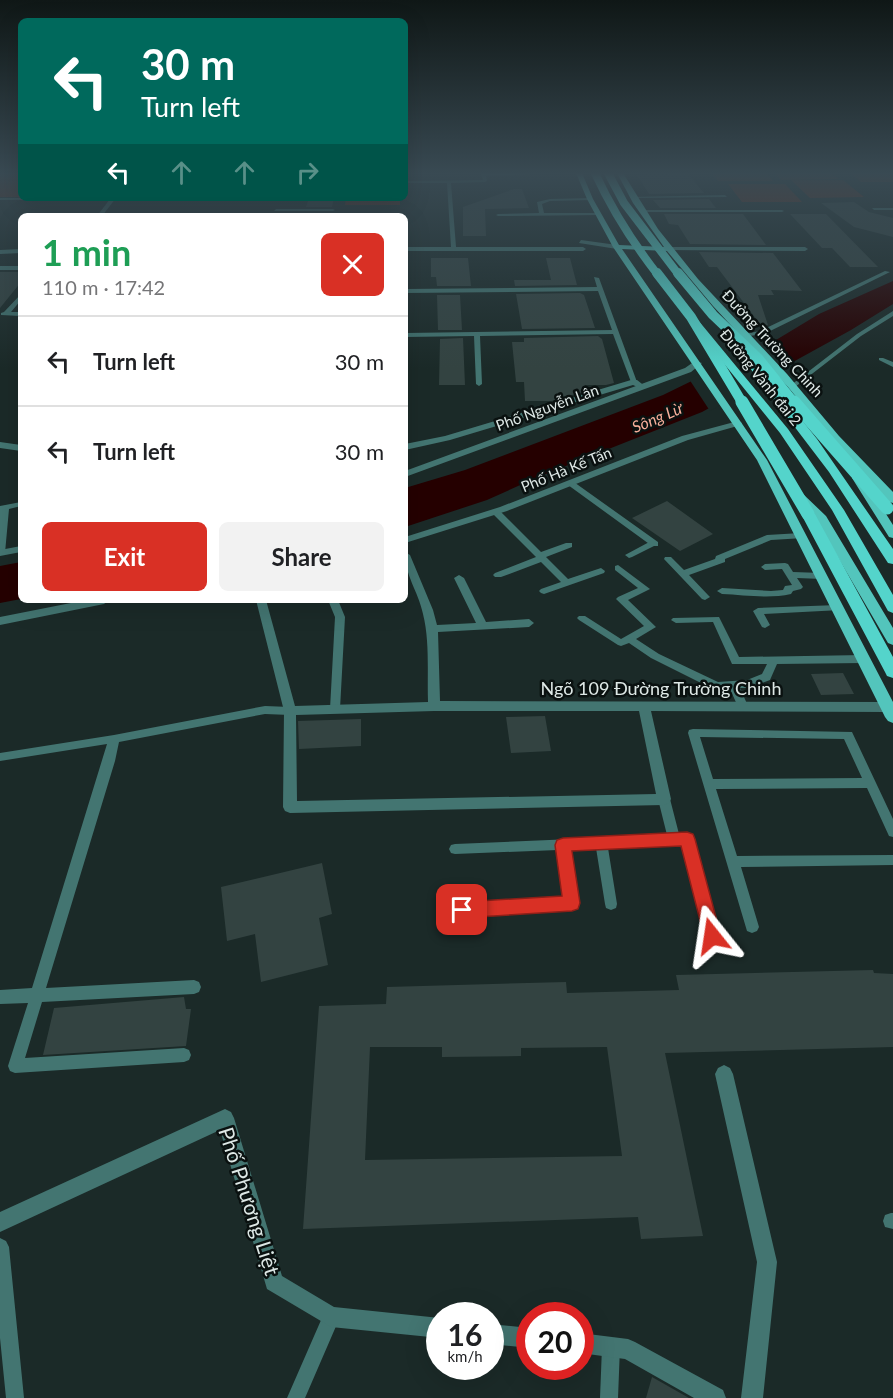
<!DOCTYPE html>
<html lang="en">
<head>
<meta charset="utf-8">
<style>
  body { margin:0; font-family:Lato,sans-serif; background:#f2f2f2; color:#202124; height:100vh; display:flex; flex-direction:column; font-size:22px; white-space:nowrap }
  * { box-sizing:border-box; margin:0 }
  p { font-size:20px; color:#757577 }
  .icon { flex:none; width:33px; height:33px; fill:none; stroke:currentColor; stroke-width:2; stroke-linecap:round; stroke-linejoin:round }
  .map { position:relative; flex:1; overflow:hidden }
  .details { position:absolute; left:18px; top:213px; width:390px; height:390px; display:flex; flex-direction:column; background:#fff; border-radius:9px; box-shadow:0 6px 24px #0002 }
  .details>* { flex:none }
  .banner { position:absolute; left:18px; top:18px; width:390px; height:183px; border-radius:9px; box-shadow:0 6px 24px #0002; background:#00695c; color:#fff; overflow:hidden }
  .speed { position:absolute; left:426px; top:1302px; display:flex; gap:12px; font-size:30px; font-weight:700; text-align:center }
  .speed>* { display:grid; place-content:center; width:78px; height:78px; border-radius:50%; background:#fff; box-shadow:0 6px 24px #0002; line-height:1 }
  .speed small { font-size:15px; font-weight:400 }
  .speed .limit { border:9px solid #d22; background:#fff; color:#111 }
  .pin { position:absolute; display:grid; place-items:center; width:51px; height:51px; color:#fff; margin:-26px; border-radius:12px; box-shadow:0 3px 9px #0006 }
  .me { position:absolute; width:66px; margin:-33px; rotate:345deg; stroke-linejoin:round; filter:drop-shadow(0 0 4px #0008) }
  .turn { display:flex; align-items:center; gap:21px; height:126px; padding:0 24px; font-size:27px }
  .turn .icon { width:78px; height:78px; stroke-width:2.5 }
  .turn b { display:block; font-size:42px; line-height:51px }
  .lanes { display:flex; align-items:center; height:57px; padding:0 24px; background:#0003; justify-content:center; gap:30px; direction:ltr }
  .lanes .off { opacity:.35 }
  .round { display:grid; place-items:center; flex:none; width:63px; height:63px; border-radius:9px; background:#f2f2f2 }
  .headline { display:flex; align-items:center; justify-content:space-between; height:102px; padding:0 24px }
  h1 { font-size:36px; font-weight:700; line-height:45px; color:#1e9e55 }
  .action { display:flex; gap:12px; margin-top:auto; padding:12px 24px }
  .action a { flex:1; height:69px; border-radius:9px; background:#d93025; color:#fff; font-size:24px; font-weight:700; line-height:69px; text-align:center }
  .action a+a { background:#f2f2f2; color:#202124 }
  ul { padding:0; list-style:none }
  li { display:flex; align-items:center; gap:18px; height:90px; padding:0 24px; border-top:2px solid #e0e0e0 }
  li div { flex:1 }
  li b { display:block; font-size:22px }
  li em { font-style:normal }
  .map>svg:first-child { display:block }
  .green { fill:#672918 }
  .water { fill:#250000 }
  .pier { fill:#1b2a28 }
  .building { fill:#334341; fill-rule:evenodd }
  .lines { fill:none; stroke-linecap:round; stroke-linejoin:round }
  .service { fill:#437571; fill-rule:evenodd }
  .minor { fill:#437571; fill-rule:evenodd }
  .tertiary { fill:#437571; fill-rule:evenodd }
  .primary { fill:#53c5bc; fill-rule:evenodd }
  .trunk { fill:#54d4cb; fill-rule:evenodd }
  .trunk-bridge-far2 { stroke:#54d4cb; stroke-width:8 }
  .trunk-bridge-far1 { stroke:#54d4cb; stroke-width:10 }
  .trunk-bridge { stroke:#54d4cb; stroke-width:13 }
  .route { fill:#d93025; stroke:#8d1f18; stroke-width:1.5 }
  .labels { text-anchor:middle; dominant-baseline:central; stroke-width:5; stroke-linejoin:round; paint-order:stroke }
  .far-street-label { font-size:15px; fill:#dee8e6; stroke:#0a1110 }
  .far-water-label { font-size:16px; font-style:italic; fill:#f8af9b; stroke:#0a1110 }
  .street-label { font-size:18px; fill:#dee8e6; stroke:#0a1110 }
  .near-street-label { font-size:21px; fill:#dee8e6; stroke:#0a1110 }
</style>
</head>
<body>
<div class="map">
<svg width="893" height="1398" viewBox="0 0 893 1398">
  <rect width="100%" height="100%" fill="#1b2a28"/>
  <path class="green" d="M0 173H21V197H0Z
    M712 173H767L773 181H718Z
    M774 173H832L839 179 781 180Z
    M850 173H893V182H861Z
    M791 180H843L864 197 810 198Z
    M728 184H785L802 202H742Z
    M346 198H400V205H345Z"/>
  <path class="water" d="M893 281V304L851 330 702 412 538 477 487 500 405 527V488L465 470 663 395 776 340 819 314Z
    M21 562V599L0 603V566Z"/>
  <path class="pier" d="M770 339 793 364 710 411 689 379Z"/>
  <path class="building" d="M688 174 704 193 649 194 637 175Z
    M514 189H522L529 208 485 209 486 236H463V207Z
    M309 198H334L332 207H306Z
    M709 199 716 208H660L653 200Z
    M854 202 869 212 893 218V237L854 227 821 203Z
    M664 214H743L766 245 690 244 678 225 669 224Z
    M790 214H826L878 267H850L832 248H822Z
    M699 252 773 253 802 291 771 290 774 295H758L768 325 762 327 717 267H709Z
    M431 258H468L471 286H437L436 277H431Z
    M546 258H570L577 285 515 286 514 280H551Z
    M0 272H21V282L0 308Z
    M580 293 584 295 595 328 522 329 516 294Z
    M437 295H460L462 330H438Z
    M598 336 602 339 614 383 606 385H585L586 391 552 401H525L524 382H516L512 342H524V338Z
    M463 338 465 385H439L440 339Z
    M667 501 713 534 680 551 632 518Z
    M843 673 854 694 821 695 811 674Z
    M545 716 551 751 511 753 506 717Z
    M361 719V746L299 749 298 721Z
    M322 863 332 914 319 918 328 965 261 982 255 934 227 941 221 887Z
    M873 970 874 973 893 974V1047L665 1053 703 1236 641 1239 638 1217 303 1229 319 1006 386 1004 387 987 566 982 567 993 679 990 676 975ZM370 1047H442V1057L521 1056V1048L607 1047 622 1156 365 1160Z
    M184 997 186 1009H191L186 1046 43 1055 54 1008Z
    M652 1377 689 1398H646Z"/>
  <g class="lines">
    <path class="service" d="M409 173H556L486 176 487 181 485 182 451 183 456 247H583L586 249 583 251H405V247H451L447 183H405V181L483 180 481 174Z
      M725 195 727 197 632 198 630 197Z
      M0 198H116L102 216H97L110 199 0 200Z
      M590 198 592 200 550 201 542 204 544 213H598L600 215 498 216 496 215 498 214 539 213 537 202 550 199Z
      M872 208H893V210H874Z
      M276 209H333L335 210 333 211H274Z
      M641 210H782L784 211 782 212H639Z
      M581 240 617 245 620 247 617 249 579 243Z
      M667 247H805L808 249 805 251 665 250Z
      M21 249V253L0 254V250Z
      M0 266H21V270H0Z
      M594 277 599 278 637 382 636 383 631 382 613 334 480 336 482 384 479 386 476 384 474 336 405 337V333L612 330 598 291 405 293V289L597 287Z
      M21 294V300L11 312H21V316L1 315V313L4 312Z
      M893 311V316L861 336 795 387H791V385L857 334Z
      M879 358H883L893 362V367L879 360Z
      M21 502V506L9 509 5 553 0 555V506Z
      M494 511H500L541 552 566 543H572V547L546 557 568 579 601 568 605 571 604 573 544 594 541 593 539 591 541 589 561 582 541 562 501 577H495L493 575 495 573 536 557 494 515Z
      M801 533 804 534V538L771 540 725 559V562L689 575 708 595 710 597 705 600 702 599 664 559 665 557H671L684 570 715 559 716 556 767 535Z
      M653 540 657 543 656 545 632 557 629 558 625 555Z
      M785 563 788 564 793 572 822 573 827 576 822 579 797 578 803 587 801 589 793 591 791 594C769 599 745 595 722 594L717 591 722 588 771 591 783 590 785 586 792 585 782 569 765 570 761 567 765 564Z
      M618 565 650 589 628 600 656 627 636 639 659 654 718 682 747 680 762 674 767 664H732L713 622 676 623 671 620 673 618 719 617 739 657 863 655 868 659 863 663 777 664 770 680 748 688H740L748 706 747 709H739L730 689H713L651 658 629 643 621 646 618 645 579 620 577 618 579 616H585L621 639 644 626 616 599 618 597 638 588 615 570V566Z
      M328 600H338L345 617 340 709 339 712H331L330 709 335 617Z
      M838 605 841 606 843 608 841 610 764 614 770 625 765 628 762 627 753 611 758 608Z
      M265 706 290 707 294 708 295 711 294 714 290 715 265 714 119 742 115 761 46 988 194 980 199 982 201 987 199 992 194 994 42 1002 25 1058 184 1048 189 1050 191 1055 189 1060 184 1062 15 1073 10 1071 8 1066 28 1003 0 1004V990L32 988 107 744 0 761V753L114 735Z
      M693 729 852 732 893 819V837L889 836 867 788 716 789 737 856 893 855V865L741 867 759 927 757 931 752 933 747 931 688 733 689 730ZM700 737 844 739 862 778 713 779Z
      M664 794 668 796 670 799 679 834 692 835 694 839 719 936 717 940 712 942 707 940 705 936 683 845 608 848 617 904 616 908 611 910 606 908 605 904 596 848 570 850 578 903 577 907 572 909 462 916 457 914 455 910 457 906 462 904 565 898 558 850 455 854 451 853 449 849 451 845 455 844 667 835 658 799 660 796Z
      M891 1213H893V1229L885 1227 883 1221 885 1215Z
      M0 1238 6 1241 9 1247 24 1398H6L0 1338Z
      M331 1308 337 1311 340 1317 305 1398H287L325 1311Z
      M611 1338 617 1341 620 1347 618 1398H600L602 1347 605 1341Z"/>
    <path class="minor" d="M885 271 890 272 764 334 742 337 738 335 760 331Z
      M631 380H637L646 387 642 389 633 385 450 440 405 450V444L445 436Z
      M0 442 21 445V451L0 448Z
      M571 480 658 542V546H652L568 485 566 483Z
      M405 552 410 555 433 610 437 625 476 623 454 578 459 575 464 578 486 622 529 619 534 623 529 627 438 632 440 701 888 702 892 704 893 709 888 712 651 711 671 799 669 803 664 805 290 813 285 811 283 807 284 711 256 600H266L295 706 428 702C427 673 430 642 423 614 418 590 405 577 405 552ZM434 711H639L656 794 297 801 296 715Z
      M724 1065 730 1068 733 1074 777 1262 763 1398H741L757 1262 715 1074 718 1068Z
      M225 1109 231 1112 234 1118 282 1276 334 1307 440 1318V1338L331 1327 267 1289 220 1130 0 1232V1212Z
      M490 1324 530 1328V1348L490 1344Z
      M580 1333 628 1339 635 1342 723 1390 726 1398H694L625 1359 580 1353Z"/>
    <path class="tertiary" d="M695 361 702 363 691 372 405 477V471L685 368Z
      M738 421 742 423 741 425 688 440 507 511 405 543V537L500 507 682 436Z
      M21 546V552L0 556V550Z
      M86 600H109L104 604 0 625V617Z"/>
    <path class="primary" d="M576 173H582L593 199 619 245 664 247 633 203 617 173H623L658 229 698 279 787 374 839 436 893 492V503L889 502 839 449 788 387 713 306 667 251 622 249 767 460 893 702V723L888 721 885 717 757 460 613 247 587 199Z
      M858 475 862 476 893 525V538L889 537 852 478Z
      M798 492 802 493 826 516 893 628V645L888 643 815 518 792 495Z"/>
    <path class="trunk" d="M692 320H698L788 429 844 510 893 595V613L888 611 832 510 780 433 692 324Z
      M721 326H727L817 439 893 549V564L888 563 829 472 721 330Z
      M808 510 815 514 893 657V678L887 676 885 672 801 514Z"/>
    <path class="trunk-bridge-far2" d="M595 173C612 210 633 243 658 275
      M608 173 624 203 679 275"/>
    <path class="trunk-bridge-far1" d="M657 273 691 317 743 404
      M678 273 713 315 758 358 795 404"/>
    <path class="trunk-bridge" d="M742 402 808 514
      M794 402 887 508"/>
  </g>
  <linearGradient id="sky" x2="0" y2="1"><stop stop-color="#0f1716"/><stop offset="0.47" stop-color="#394a53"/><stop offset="1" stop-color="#394a53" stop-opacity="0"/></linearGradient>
  <rect width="893" height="369" fill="url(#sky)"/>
  <path class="route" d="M687 832 693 834 695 839 721 936 719 942 712 944 706 942 704 936 681 846 572 851 580 903 578 909 572 911 462 918 456 915 453 910 456 904 462 902 562 896 555 845 557 840 563 838Z"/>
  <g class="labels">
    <g class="far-street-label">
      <text transform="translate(773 343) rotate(47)">Đường Trường Chinh</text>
      <text transform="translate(761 377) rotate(51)">Đường Vành đai 2</text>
      <text transform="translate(547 407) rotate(-20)">Phố Nguyễn Lân</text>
      <text transform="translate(566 469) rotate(-22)">Phố Hà Kế Tấn</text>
    </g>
    <g class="far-water-label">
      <text transform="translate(657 417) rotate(-23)">Sông Lừ</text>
    </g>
    <g class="street-label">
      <text x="661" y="688">Ngõ 109 Đường Trường Chinh</text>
    </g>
    <g class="near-street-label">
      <text transform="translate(250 1201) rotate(72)">Phố Phương Liệt</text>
    </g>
  </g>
</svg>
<div class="speed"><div>16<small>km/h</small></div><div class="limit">20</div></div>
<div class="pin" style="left:462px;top:910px;background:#d93025"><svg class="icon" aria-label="arrive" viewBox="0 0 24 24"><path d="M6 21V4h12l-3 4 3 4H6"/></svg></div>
<svg class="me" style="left:712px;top:936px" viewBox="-20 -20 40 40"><path d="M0-17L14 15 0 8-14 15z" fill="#d93025" stroke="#fff" stroke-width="4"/></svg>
<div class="banner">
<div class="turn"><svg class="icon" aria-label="left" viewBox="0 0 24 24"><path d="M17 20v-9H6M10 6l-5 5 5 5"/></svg><div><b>30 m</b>Turn left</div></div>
<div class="lanes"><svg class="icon" aria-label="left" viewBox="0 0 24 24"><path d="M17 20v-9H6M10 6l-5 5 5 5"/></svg><svg class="icon off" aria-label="ahead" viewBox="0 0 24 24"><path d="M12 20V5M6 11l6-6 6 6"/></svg><svg class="icon off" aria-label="ahead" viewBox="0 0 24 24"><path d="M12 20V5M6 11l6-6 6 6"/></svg><svg class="icon off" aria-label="right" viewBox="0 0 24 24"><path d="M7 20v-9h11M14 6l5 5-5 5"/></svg></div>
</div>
<section class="details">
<div class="headline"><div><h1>1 min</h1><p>110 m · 17:42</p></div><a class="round" style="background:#d93025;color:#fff"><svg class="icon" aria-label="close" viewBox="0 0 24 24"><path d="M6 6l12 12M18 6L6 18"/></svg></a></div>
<ul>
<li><svg class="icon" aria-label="left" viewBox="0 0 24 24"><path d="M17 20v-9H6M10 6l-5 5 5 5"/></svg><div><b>Turn left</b></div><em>30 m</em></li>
<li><svg class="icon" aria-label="left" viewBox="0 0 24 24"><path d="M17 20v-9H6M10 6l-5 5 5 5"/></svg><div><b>Turn left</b></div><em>30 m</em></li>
</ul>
<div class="action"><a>Exit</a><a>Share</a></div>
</section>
</div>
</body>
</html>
